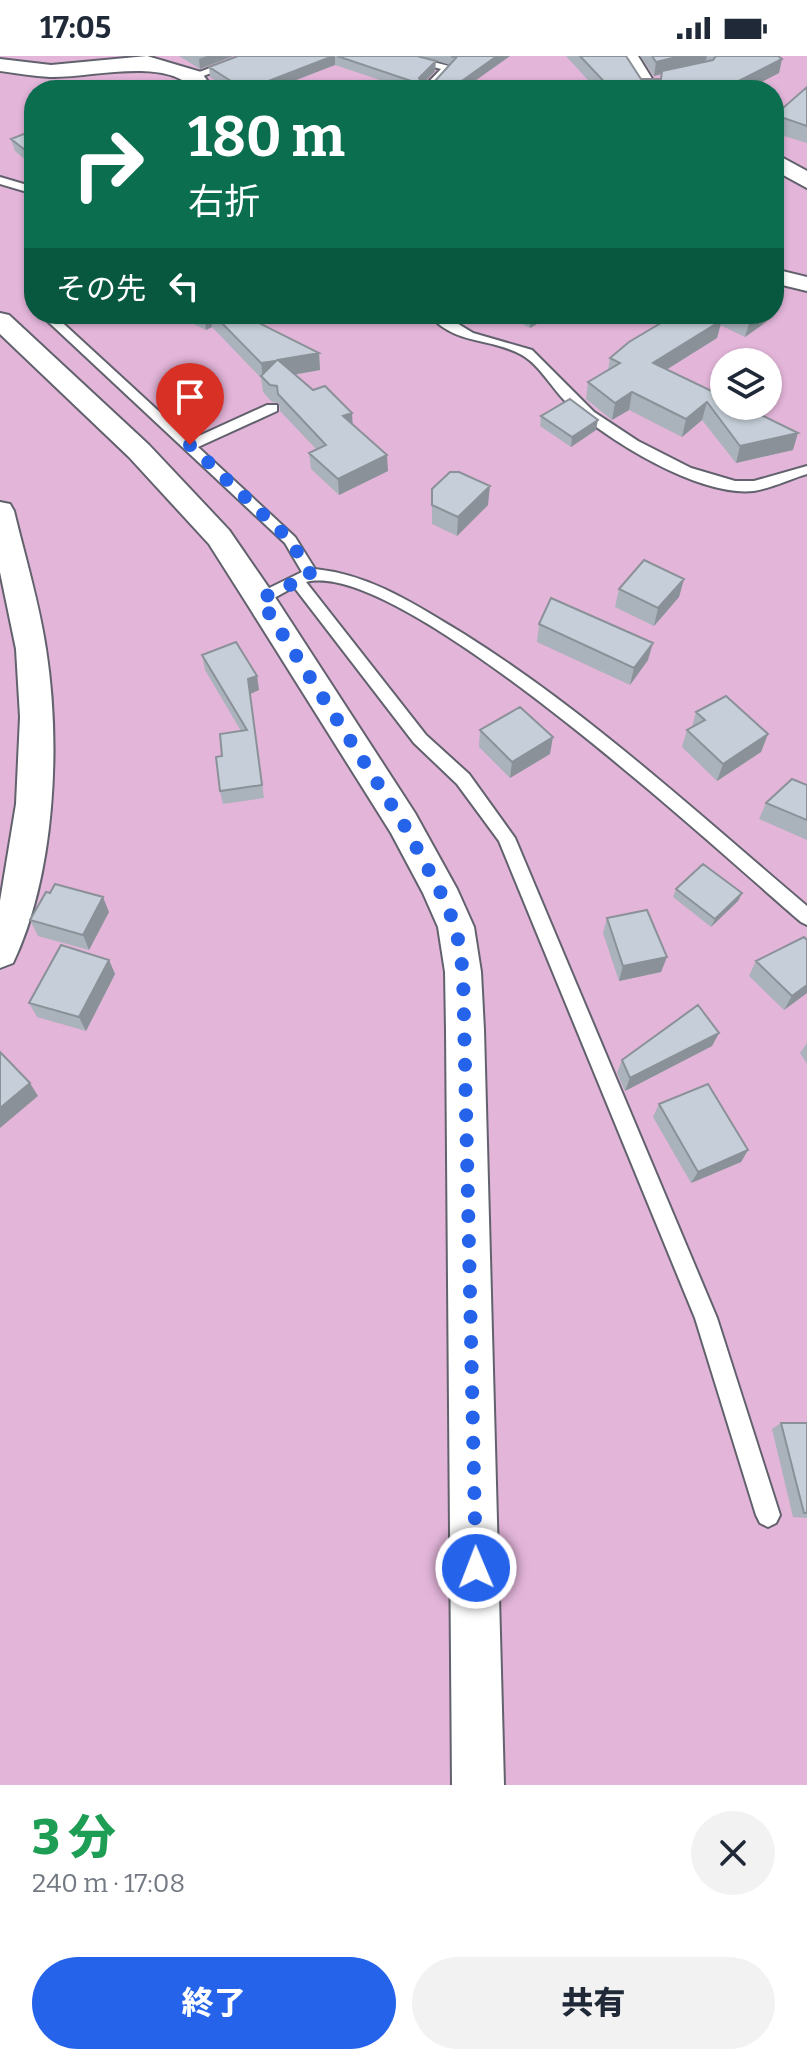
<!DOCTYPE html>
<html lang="ja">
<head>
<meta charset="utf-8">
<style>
  body { margin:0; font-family:Bitter,"Noto Sans JP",serif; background:#f2f2f3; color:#1f2937; height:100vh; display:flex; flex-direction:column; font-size:30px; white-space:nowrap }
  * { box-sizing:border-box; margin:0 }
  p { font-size:26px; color:#747a83 }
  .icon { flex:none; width:44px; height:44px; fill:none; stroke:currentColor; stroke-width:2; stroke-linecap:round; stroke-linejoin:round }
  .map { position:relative; height:1729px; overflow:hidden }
  .drawer { display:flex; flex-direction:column; background:#fff; flex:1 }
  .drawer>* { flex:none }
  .banner { position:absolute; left:24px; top:24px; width:760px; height:244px; border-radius:32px; box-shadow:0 2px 6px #0004; background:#0b6e4f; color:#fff; overflow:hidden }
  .tools { position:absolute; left:710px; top:292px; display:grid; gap:16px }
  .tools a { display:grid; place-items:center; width:72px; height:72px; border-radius:50%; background:#fff; box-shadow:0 2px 6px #0004; font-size:40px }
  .pin { position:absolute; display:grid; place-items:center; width:68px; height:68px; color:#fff; margin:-82px -34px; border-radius:50% 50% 50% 0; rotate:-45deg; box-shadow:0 0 8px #0007 }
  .pin .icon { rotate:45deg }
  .me { position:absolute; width:88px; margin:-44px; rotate:359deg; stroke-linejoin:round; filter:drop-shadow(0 0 6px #0008) }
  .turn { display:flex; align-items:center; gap:28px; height:168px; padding:0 32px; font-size:36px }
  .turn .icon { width:104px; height:104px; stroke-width:2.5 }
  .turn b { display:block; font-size:56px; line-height:68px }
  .then { display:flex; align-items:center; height:76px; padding:0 32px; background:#0003; gap:16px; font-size:30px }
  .round { display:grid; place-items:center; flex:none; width:84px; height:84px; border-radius:42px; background:#f2f2f3 }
  .overview { display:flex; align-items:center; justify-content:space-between; height:136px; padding:0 32px }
  h1 { font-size:48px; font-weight:800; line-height:60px; color:#1e9e55 }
  .cta { display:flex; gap:16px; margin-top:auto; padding:16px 32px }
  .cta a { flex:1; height:92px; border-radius:48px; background:#2563eb; color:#fff; font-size:32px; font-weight:800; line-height:92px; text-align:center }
  .cta a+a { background:#f2f2f3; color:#1f2937 }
  .status { display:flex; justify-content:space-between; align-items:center; height:56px; padding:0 40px; background:#fff; direction:ltr }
  .status svg { height:22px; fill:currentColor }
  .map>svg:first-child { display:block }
  .green { fill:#e3b5d9; fill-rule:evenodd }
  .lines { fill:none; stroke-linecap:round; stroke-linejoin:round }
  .lane-casing { stroke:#61626d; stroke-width:4 }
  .street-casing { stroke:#61626d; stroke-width:4 }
  .lane { fill:#fff; fill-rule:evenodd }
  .street { fill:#fff; fill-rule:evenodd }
  .wall { fill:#aab2bb }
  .shaded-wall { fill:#8b9198 }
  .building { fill:#c6cfd9; stroke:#8b9198; stroke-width:2 }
  .route { stroke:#2563eb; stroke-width:14; stroke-dasharray:0 25.2 }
</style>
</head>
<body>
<div class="status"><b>17:05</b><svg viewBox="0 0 49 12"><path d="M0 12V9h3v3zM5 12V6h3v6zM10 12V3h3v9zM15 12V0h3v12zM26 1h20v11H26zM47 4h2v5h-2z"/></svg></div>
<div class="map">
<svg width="807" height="1729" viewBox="0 0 807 1729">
  <rect width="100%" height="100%" fill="#e6e7f4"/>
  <path class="green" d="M0 0H807V1729H0ZM34 34H774V258H34ZM724 306H768V350H724Z"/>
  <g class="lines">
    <defs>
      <path id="lane" d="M241 0H256L198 22 189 20Z
        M391 0H410L453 11 432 34H421L441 13Z
        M0 121 34 131V138L0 128Z
        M40 258H53L190 384 267 349H277V355L198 391 295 481 315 513C372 519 416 549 464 578 588 656 696 756 807 850V869L801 866C721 798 402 501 306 526L426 679 469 718 515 782 717 1262 780 1459 776 1467 768 1471 760 1467 756 1459 695 1262 499 785 457 728 414 687 294 531 265 547H255V539L302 516 285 487Z
        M428 258H442L473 277 532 294 594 356 638 385 691 412 735 425H754L807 410V418C790 423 772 432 754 435 699 441 607 384 568 348 552 333 541 310 522 299 490 281 456 290 428 258Z"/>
      <path id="street" d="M147 0 201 16 214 34H194C167 0 90 22 50 21 33 20 16 17 0 15V3L51 9Z
        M618 0H638L659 34H639Z
        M774 97 807 115V132L774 114Z
        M774 213 807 221V235L774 227Z
        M0 257 9 259 149 389 229 474 271 535 415 757 457 833 474 871 481 916 484 974 504 1729H452L446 974 445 916 438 871 423 837 391 777 249 551 209 488 129 401 0 278Z
        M0 446 10 448 14 455C25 501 39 546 46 593 61 689 55 819 13 907L0 912V845L16 748 20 661 16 593 0 516Z"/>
    </defs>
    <use href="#lane" class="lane-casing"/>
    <use href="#street" class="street-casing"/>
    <use href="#lane" class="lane"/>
    <use href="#street" class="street"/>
  </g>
  <path class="wall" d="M179 0H233L200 13Z
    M238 0H417L435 15 423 27 434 26 450 9 420 0H510L462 34H410L335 9 270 34H230L210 21 209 11Z
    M566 0H626L641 23H661L662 18 654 20 640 0H778L782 3 779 17 746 34H597Z
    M807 31V87L774 77 775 59Z
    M34 74V111L15 95 11 83Z
    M173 258H241L319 297 320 314 294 319 352 369 388 415 339 439 311 413 309 397 316 393 280 355 279 347 272 346 263 336 261 322 212 271 206 274Z
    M505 258H554L530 272Z
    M676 258H774L773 261 745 281 720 269 717 282 667 313 793 394 736 407 702 364 682 381 629 354 612 364 586 343 588 326 608 314 610 302Z
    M541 360 596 374 571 391 540 370Z
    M432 433 488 449 457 480 432 468Z
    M684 523 679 541 654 570 615 551 619 533Z
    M539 568 648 604 630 629 537 586Z
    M202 599 257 620 259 634 250 638 264 742 223 748 220 735 222 700 241 675 205 614Z
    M696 656 768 678 761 696 717 725 682 691 687 674 692 671Z
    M480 674 550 698 510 722 479 691Z
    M807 729V784L759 763 766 747Z
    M676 833 742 837 738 845 711 871 673 841Z
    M109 856 89 894 38 880 30 864Z
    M607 862 661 916 619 925 603 877Z
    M807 884V937L784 954 749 920 756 905Z
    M109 904 115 918 86 975 37 961 29 947Z
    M719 977 712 990 625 1035 617 1017 622 1004Z
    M807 987V1008L800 997Z
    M659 1048 748 1094 741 1106 691 1127 653 1061Z
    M781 1367H807V1462L793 1461 772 1373Z"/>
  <path class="shaded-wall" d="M207 0H233L200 13 199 3Z
    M333 0H335V9L270 34H245Z
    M497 0H510L462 34H449Z
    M681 0H707L705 7 654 20 656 6Z
    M782 3 779 17 746 34H721Z
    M436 5 435 15 422 29 419 22Z
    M204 258H210L212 271 206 274Z
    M534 258H554L530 272 531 260Z
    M758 258H774L773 261 745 281 750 264Z
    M722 264 717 282 650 324 653 307Z
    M319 297 320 314 279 321 278 304Z
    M276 305 263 322 261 307Z
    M632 336 629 354 612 364 615 347Z
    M707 346 702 364 682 381 686 363Z
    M352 357 353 373 343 360Z
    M598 364 596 374 571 391 572 381Z
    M798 377 793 394 736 407 740 390Z
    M387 399 388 415 339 439 338 423Z
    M490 430 488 449 457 480 458 461Z
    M684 523 679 541 654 570 658 552Z
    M653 587 648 604 630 629 634 612Z
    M257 620 259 634 250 638 264 742 248 623Z
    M768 678 761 696 717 725 723 708Z
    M553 681 550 698 510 722 512 706Z
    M742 837 738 845 711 871 715 863Z
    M103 841 109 856 89 894 83 879Z
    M667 901 661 916 619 925 623 910Z
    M109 904 115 918 86 975 79 961Z
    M807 929V937L784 954 792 940Z
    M719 977 712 990 625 1035 630 1022Z
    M30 1027 38 1040 0 1072V1052Z
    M748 1094 741 1106 691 1127 698 1116Z"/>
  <path class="building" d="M238 0H333L245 34 209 11Z
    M337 0H417L436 5 419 22 421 27 434 26 456 2 451 0H497L449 34H438Z
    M580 0H626L641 23H661L662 15 713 4 716 0H778L782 3 721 34H612Z
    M652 0H681L656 6Z
    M807 31V70L775 59Z
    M34 74V101L11 83Z
    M213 258H241L319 297 278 304 313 334 325 330 352 357 343 360 387 399 338 423 309 397 326 389 278 338 277 330 270 329 261 320 276 305 261 307Z
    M676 258H718L722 264 653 307 724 341V350H743L798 377 740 390 707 346 686 363 632 336 615 347 588 326 620 307 610 302 629 286Z
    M738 258H758L750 264Z
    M570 343 598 364 572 381 541 360Z
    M450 416H459L490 430 458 461 432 449V433Z
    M644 504 684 523 658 552 619 533Z
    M551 542 653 587 634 612 539 568Z
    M236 586 257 620 248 623 262 729 220 735 216 701 222 700 220 678 247 674 202 599Z
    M726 640 768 678 723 708 687 674 705 664 696 656Z
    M520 651 553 681 512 706 480 674Z
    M792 723 807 729V764L766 747Z
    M703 808 742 837 715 863 676 833Z
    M55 828 103 841 83 879 30 864 46 836 50 837Z
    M647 854 667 901 623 910 607 862Z
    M804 881 807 884V929L792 940 756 905Z
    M61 889 109 904 79 961 29 947Z
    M698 949 719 977 630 1022 622 1004Z
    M0 996 30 1027 0 1052Z
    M708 1028 748 1094 698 1116 659 1048Z
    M781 1367H807V1457H804Z"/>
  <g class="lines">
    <path class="route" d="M190 389 290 484 311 519 260 543 403 767 439 833 456 871 463 916 476 1512"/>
  </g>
</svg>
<div class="tools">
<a><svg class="icon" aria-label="layers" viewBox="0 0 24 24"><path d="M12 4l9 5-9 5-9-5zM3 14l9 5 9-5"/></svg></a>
</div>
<div class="pin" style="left:190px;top:389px;background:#d93025"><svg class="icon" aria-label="arrive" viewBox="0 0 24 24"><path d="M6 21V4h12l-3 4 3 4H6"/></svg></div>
<svg class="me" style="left:476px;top:1512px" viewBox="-20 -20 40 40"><circle r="17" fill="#2563eb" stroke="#fff" stroke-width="3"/><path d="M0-11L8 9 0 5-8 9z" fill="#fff"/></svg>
<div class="banner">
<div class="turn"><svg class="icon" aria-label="right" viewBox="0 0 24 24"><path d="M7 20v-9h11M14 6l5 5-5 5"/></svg><div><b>180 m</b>右折</div></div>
<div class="then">その先<svg class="icon" aria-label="left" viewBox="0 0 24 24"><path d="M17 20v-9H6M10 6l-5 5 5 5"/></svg></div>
</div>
</div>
<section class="drawer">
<div class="overview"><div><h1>3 分</h1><p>240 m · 17:08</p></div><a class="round"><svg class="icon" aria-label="close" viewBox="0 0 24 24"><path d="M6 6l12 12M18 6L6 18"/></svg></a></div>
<div class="cta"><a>終了</a><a>共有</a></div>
</section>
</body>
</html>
